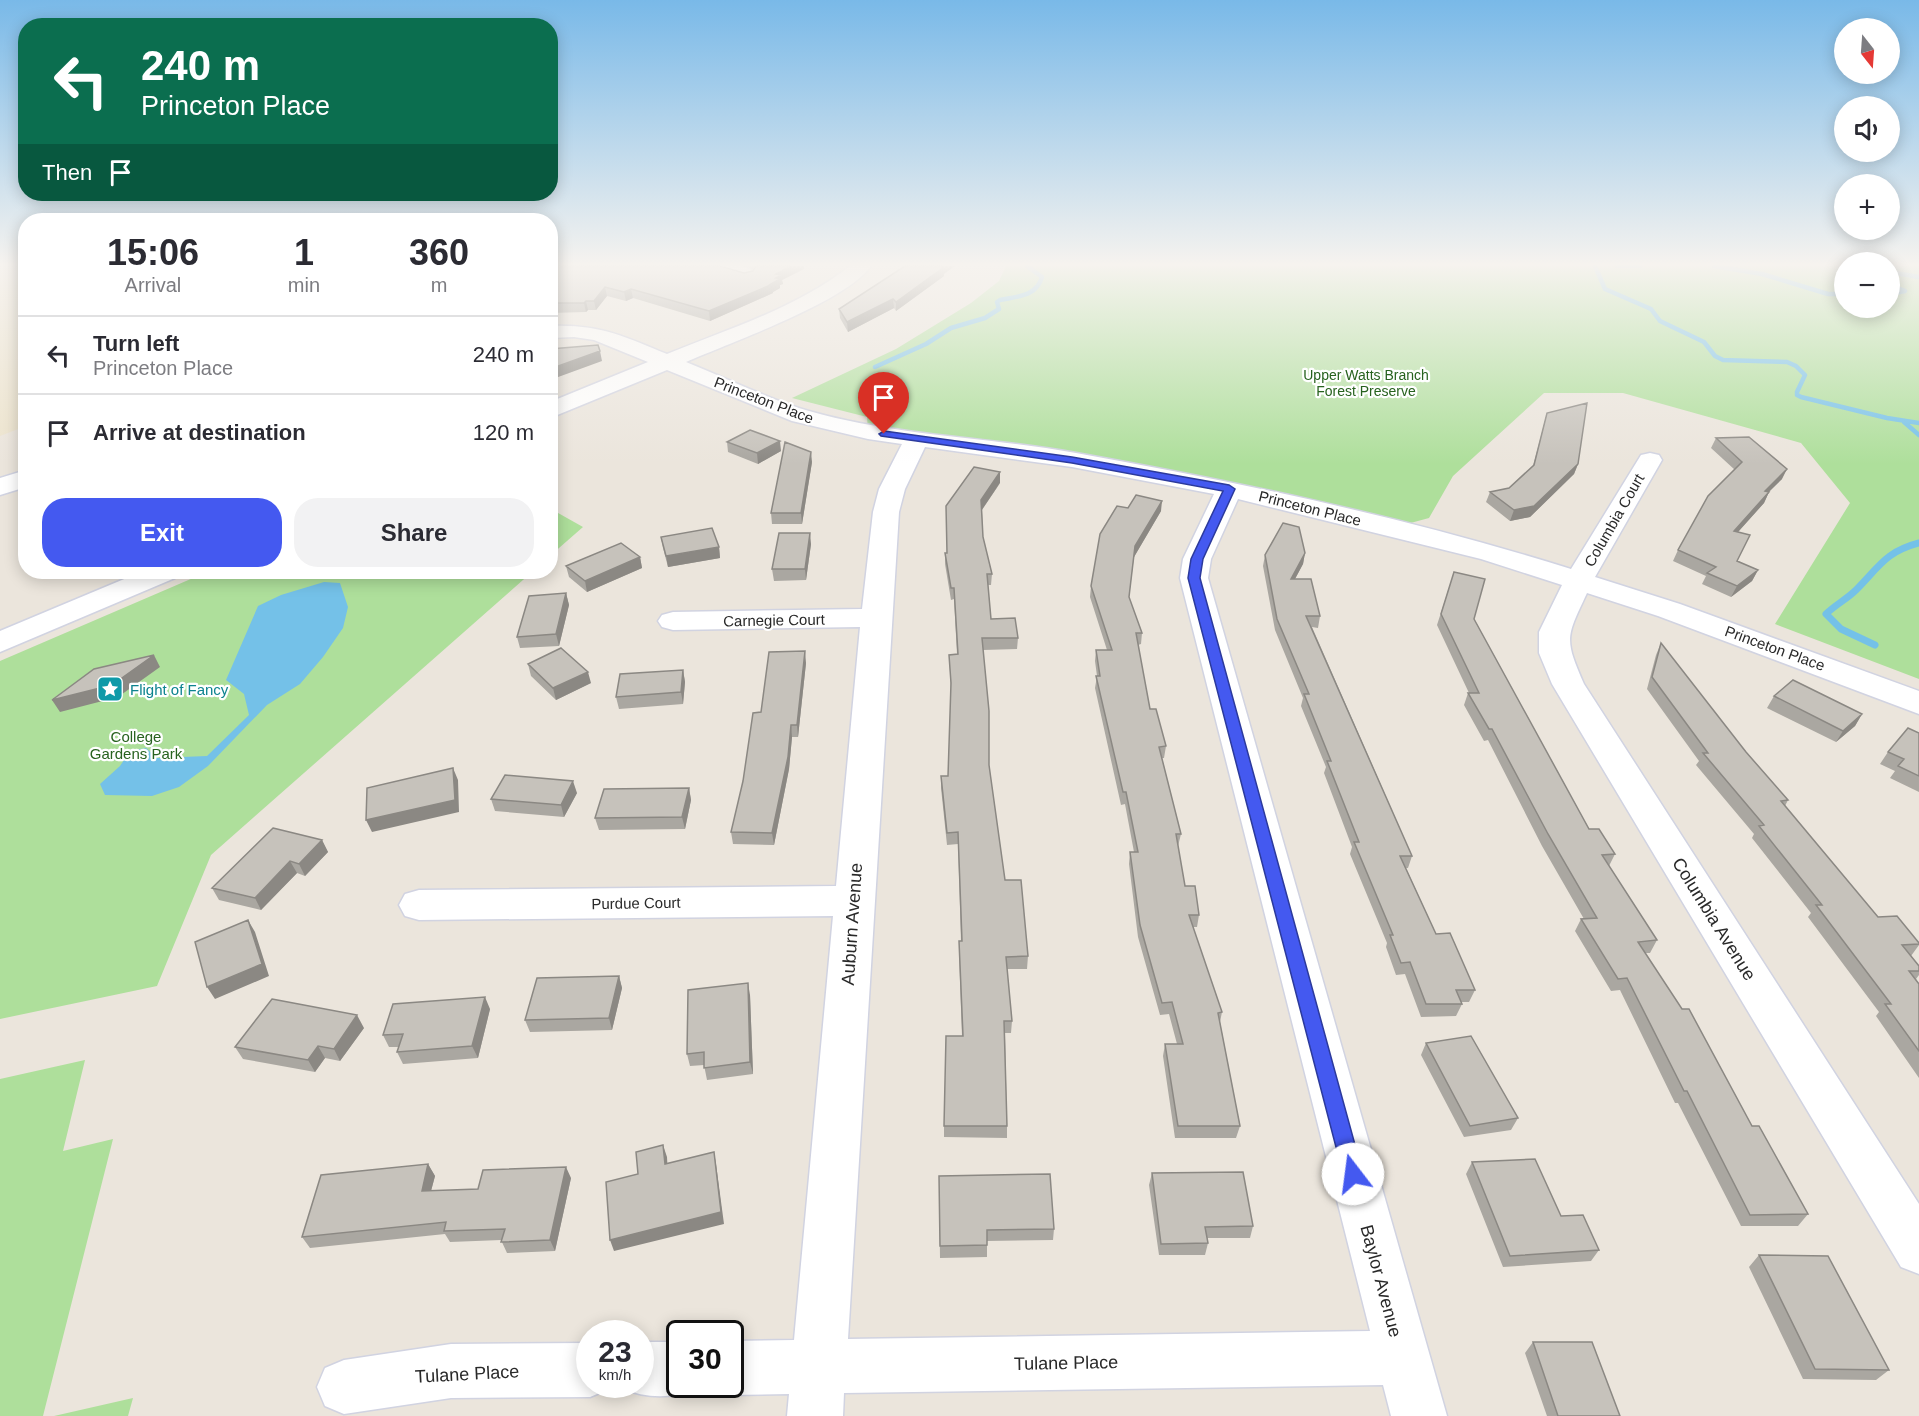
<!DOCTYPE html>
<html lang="en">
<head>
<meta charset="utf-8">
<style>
  body { margin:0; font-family:Helvetica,sans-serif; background:#f2f2f3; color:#2b2b33; height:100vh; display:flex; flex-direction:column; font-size:22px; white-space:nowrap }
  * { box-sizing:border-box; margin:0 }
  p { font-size:20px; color:#7c7c81 }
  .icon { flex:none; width:33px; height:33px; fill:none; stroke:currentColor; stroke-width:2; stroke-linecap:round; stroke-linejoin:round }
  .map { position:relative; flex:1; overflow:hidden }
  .drawer { position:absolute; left:18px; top:213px; width:540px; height:366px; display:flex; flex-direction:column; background:#fff; border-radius:24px; box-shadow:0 3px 15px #0003 }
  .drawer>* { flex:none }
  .hud { position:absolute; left:18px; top:18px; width:540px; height:183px; border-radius:24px; box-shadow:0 3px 15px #0003; background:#0b6e4f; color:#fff; overflow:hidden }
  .needle { width:39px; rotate:163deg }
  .controls { position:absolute; left:1834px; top:18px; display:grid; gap:12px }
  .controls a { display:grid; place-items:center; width:66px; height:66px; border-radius:50%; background:#fff; box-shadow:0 3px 15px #0003; font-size:30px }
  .speed { position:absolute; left:576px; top:1320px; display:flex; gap:12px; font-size:30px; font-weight:700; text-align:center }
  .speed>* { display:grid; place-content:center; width:78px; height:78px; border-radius:50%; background:#fff; box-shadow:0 3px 15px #0003; line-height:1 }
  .speed small { font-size:15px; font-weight:400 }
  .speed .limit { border:3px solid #111; border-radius:9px; background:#fff; color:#111 }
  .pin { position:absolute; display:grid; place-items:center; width:51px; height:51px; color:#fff; margin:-62px -26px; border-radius:50% 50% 50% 0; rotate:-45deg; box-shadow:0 0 6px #0007 }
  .pin .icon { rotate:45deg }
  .me { position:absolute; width:66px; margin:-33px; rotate:345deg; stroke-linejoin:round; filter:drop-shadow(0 0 4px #0008) }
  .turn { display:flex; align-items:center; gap:21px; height:126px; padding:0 24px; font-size:27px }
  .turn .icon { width:78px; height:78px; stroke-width:2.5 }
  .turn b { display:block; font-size:42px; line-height:51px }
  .then { display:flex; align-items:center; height:57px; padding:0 24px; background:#0003; gap:12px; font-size:22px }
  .eta { display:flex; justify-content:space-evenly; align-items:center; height:102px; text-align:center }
  .eta b { font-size:36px; font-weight:700; line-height:42px }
  .button { display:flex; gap:12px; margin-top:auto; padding:12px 24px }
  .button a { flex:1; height:69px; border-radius:24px; background:#4459f0; color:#fff; font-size:24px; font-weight:700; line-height:69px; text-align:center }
  .button a+a { background:#f2f2f3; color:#2b2b33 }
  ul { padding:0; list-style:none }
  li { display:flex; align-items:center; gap:18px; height:78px; padding:0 24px; border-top:2px solid #e1e1e2 }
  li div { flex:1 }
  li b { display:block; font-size:22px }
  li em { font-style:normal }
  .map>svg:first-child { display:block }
  .education { fill:#ece3cc }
  .green { fill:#aedf9b }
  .water { fill:#74c1e8 }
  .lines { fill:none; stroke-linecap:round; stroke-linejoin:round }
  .stream-far1 { stroke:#74c1e8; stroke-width:4.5 }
  .stream { stroke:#74c1e8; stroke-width:7 }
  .minor-casing { stroke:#d1d3e1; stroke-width:3 }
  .minor { fill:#fff; fill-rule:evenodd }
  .wall { fill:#aaa7a1 }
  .shaded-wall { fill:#8b8883 }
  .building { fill:#c6c2bb; stroke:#8b8883; stroke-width:1.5 }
  .route { fill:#4459f0; stroke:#2c3a9c; stroke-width:1.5 }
  .labels { text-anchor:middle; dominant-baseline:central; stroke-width:4.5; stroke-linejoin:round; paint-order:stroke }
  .far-park-label { font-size:14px; fill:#27621e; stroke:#fff }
  .street-label { font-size:15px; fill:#292929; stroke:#fff }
  .culture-label { font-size:15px; fill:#0d838f; stroke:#fff; text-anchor:start }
  .park-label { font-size:15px; fill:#27621e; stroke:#fff }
  .near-street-label { font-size:18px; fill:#292929; stroke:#fff }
</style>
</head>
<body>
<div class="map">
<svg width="1919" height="1416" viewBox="0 0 1919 1416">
  <rect width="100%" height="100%" fill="#ebe5dc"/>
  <path class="education" d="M0 266H25L26 426 0 436Z"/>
  <path class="green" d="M1006 266H1845V308H1890V266H1919V679L1775 624 1850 503 1801 443 1623 393H1544L1453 476 1429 518 1392 528 1299 504 868 432 867 417 792 398 896 349 971 303 999 281Z
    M551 509 583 527 551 555Z
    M207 572H532L211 855 157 986 0 1019V661Z
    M85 1060 63 1151 113 1139 43 1416H0V1079Z
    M133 1398 128 1416H54Z"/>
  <path class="water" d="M324 582 340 583 348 607 343 628 323 657 300 684 267 705 208 766 179 787 152 796 105 795 100 784 120 766 130 751 146 748 157 758 207 756 249 715 244 694 226 680 258 606 281 595Z"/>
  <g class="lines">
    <path class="stream-far1" d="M1595 266 1605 289 1651 309 1660 321 1704 342 1715 356 1723 360 1787 362 1796 366 1805 375 1797 392V395L1801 397 1887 418 1919 423
      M1617 266H1640
      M1714 266 1762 274 1828 294H1845
      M1890 272 1919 277
      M1890 285 1905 291 1890 294
      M875 367 926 344 951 328 985 318 999 309 997 302 1000 300C1018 296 1036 297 1042 277L1027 266
      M1904 422 1919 435"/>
    <path class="stream" d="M1875 645 1841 629 1826 614C1835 605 1847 599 1856 590 1879 567 1885 552 1919 543"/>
    <defs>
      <path id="minor" d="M710 266C724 266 746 262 755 274L753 278 746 280 712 270Z
        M850 266H871C846 302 729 343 686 362 726 378 768 399 809 411 896 436 988 437 1076 453 1243 483 1409 518 1571 569L1641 455 1650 453 1659 455 1662 460 1595 577 1680 604 1919 691V714L1658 616 1587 593C1566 638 1564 638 1584 684L1919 1204V1274L1901 1267 1552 684 1539 653V632L1562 585 1481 559 1238 499 1211 559 1208 578 1447 1416H1391L1383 1385 844 1393 843 1416H787L789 1394 730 1395 711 1387 710 1384H730V1341L794 1340 833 916 419 920 405 916 399 905 405 894 419 890 836 886 860 627 673 630 662 627 658 621 662 615 673 612 862 609 873 512 879 489 902 444 868 439 792 421 667 370 550 418V402L648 362 594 340 574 337 550 338V326C599 324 623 336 667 354 728 329 797 308 850 266ZM925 447 1072 467 1214 494 1183 559 1180 578 1370 1331 848 1339 899 512 905 489Z
        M26 470V487L0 495V478Z
        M141 572H179L175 578 0 652V631Z
        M640 1342H680V1384H701L699 1388C673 1399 647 1399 621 1388L619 1384H640Z
        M590 1343V1384H611L609 1389 590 1397 451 1398 344 1414 325 1406 317 1387 325 1368 344 1360 451 1344Z"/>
    </defs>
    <use href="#minor" class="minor-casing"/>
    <use href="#minor" class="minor"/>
  </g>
  <path class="wall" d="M550 266 744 273 753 270 748 266H804V269L782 280 783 284 780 285V288L773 292V293L710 321 633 298 626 301 607 296 596 310H588L586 312 550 313Z
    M944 274V276L896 311 894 308 848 332 840 318 839 309Z
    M1547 413 1578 464 1574 474 1530 517 1510 521 1486 502 1490 492 1509 488 1533 466Z
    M1716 438 1782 479 1769 492 1764 503 1738 532 1737 561 1758 570 1752 581 1731 597 1702 584 1706 576 1673 561 1678 550 1735 470 1711 448Z
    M727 442 781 451 758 464 728 452Z
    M812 462 802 524H772L771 513Z
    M1000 483 982 510 983 537 992 574 991 585H988L991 619 1018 638 1017 649 983 650 989 765 1005 880 1028 956 1027 969H1007L1012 1021 1011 1033H1005L1007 1126V1138L944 1137V1126L962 1036 959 953V941H961L958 844 947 845 941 788V776H948L951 689 949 655 957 654 954 599 951 600 945 564V553H947Z
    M1128 508 1161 511 1134 557 1129 597 1142 633 1141 644 1138 645 1150 709 1166 746 1164 758H1162L1181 834 1178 846 1185 886 1199 915 1197 927H1193L1222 1012 1220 1022 1240 1126 1236 1138H1175L1163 1056 1165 1044H1177L1169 1014 1160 1015 1138 937 1129 864 1130 852H1134L1125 804 1121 805 1095 688 1097 676 1095 661 1096 650H1107L1090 597 1091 586Z
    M661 537 719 547 720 558 668 567 663 548Z
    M811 544 806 580 774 581 772 569Z
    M1305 553 1303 564 1295 579 1320 616 1318 628 1312 627 1412 856 1408 868H1406L1436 934 1475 990 1469 1002H1461L1462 1004 1456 1016 1421 1017 1405 974 1396 975 1386 947 1387 943 1350 854 1352 847 1324 773 1326 767 1301 706 1303 698 1275 630 1263 566 1265 555Z
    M640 557 642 568 587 592 569 577 566 566Z
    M1454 572 1474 619 1589 829 1615 854 1609 866 1657 940 1650 953H1645L1752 1126 1808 1214 1798 1226H1741L1678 1103H1675L1620 990 1611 991 1575 931 1581 919H1584L1542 846 1488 740 1484 741 1464 705 1468 693H1469L1437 625Z
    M566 593 569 605 559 646 520 648 517 637Z
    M1661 643 1746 752 1788 800 1785 806 1878 917 1919 943V945L1911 956 1919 966V975L1916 979 1919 984V1078L1876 1016 1879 1012 1808 917 1811 913 1752 838 1754 834 1696 765 1699 761 1647 689 1656 655Z
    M806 663 798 737H792L789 769 774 845 733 844 731 832 761 712Z
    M528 664 591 683 556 700 531 676Z
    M683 670 685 682 683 704 619 709 616 697Z
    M1774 696 1862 714 1855 726 1836 742 1767 708Z
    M1919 733V792L1890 778 1895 771 1880 764 1888 752Z
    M689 788 691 800 685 829 599 830 595 818Z
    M577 793 564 817 495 811 491 799Z
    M322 840 328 852 305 876 297 873 261 910 219 900 212 888Z
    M619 976 622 988 612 1030 530 1032 525 1020Z
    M750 995 753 1074 707 1080 704 1065 690 1066 687 1054Z
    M490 1009 478 1058 403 1064 397 1052 399 1047H389L383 1035Z
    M364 1028 340 1061 325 1058 315 1072 243 1059 235 1047Z
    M1426 1043 1518 1118 1511 1130 1464 1137 1421 1055Z
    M1472 1162 1561 1216 1599 1250 1591 1261 1503 1267 1466 1174Z
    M428 1164 435 1176 431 1191 478 1189 571 1178 555 1251 507 1253 501 1240 450 1242 445 1234 310 1248 302 1237Z
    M1152 1173 1253 1226 1250 1238H1207L1208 1243 1205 1255H1159L1149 1185Z
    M939 1176 1054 1229 1053 1240 987 1241V1257L940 1258Z
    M1759 1255 1889 1370 1876 1380 1803 1379 1749 1267Z
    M1533 1342 1620 1416H1547L1525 1353Z"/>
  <path class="shaded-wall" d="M791 266H804V269L782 280 783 284 780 285V288L773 292V293L710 321 709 311 776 274Z
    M943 266H955L944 274V276L896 311V302Z
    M605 287 607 296 596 310 594 301Z
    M631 289 633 298 626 301 624 292Z
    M893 299 894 308 848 332 847 322Z
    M586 301 588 310 586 312 584 303Z
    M600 351 602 361 550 380V369Z
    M780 441 781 451 758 464 757 453Z
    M811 452 812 462 802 524 801 513Z
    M1578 464 1574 474 1530 517 1510 521 1514 510Z
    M1787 469 1782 479 1759 501 1765 491Z
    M1000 472V483L981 511V500Z
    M1769 492 1764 503 1729 542 1734 531Z
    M1162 501 1161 511 1134 557 1135 546Z
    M810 533 811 544 806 580 805 569Z
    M719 547 720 558 668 567 666 556Z
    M1305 553 1303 564 1289 590 1291 579Z
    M640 557 642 568 587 592 585 581Z
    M1758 570 1752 581 1731 597 1737 586Z
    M566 593 569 605 559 646 556 634Z
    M805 651 806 663 798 737 797 725Z
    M154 655 160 667 118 697 60 712 52 700Z
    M683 670 685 682 683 704 681 692Z
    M588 672 591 683 556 700 553 688Z
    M1862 714 1855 726 1836 742 1843 731Z
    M791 725 792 737 789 769 774 845 772 833Z
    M453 768 458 780 459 812 372 832 366 820Z
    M573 781 577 793 564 817 561 805Z
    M689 788 691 800 685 829 682 817Z
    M322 840 328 852 305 876 299 864Z
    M290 861 297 873 261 910 255 898Z
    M248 920 255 932 269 976 215 999 207 987Z
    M619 976 622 988 612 1030 609 1018Z
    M748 983 750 995 753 1074 750 1062Z
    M485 997 490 1009 478 1058 472 1046Z
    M357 1015 364 1028 340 1061 334 1049Z
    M318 1046 325 1058 315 1072 308 1060Z
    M663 1145 667 1157 668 1176 665 1164Z
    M714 1152 716 1164 724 1224 614 1251 610 1240Z
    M428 1164 435 1176 428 1202 422 1191Z
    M566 1167 571 1178 555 1251 550 1240Z"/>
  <path class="building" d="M550 266H720L744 273 753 271 756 266H791L776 274 782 275 776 278 780 279 771 284H773L709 311 631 289 624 292 605 287 594 301H586L584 303H550Z
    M905 266H943L942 267H944L896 302 893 299 847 322 839 309Z
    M598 345 600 351 550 369V349Z
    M1587 403 1578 464 1534 506 1514 510 1490 492 1509 488 1534 465 1547 413Z
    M750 430 780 441 757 453 727 442Z
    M1749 437 1787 469 1765 491 1769 492 1734 531 1750 535 1737 561 1758 570 1737 586 1707 573 1716 567 1678 550 1708 496 1742 462 1716 438Z
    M785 442 811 452 801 513H771Z
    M974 467 1000 472 981 500 983 537 992 574H987L991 619 1015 618 1018 638H982L989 711V765L1005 880H1021L1028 956 1006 957 1012 1021H1004L1007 1126H944L946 1036H963L959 941H962L958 832 947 833 941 776H948L951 683 949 655 958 654 954 588H951L945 553H947L946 506Z
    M1136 495 1162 501 1135 546 1129 597 1142 633H1136L1150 709H1156L1166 746 1159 747 1181 834H1176L1185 886H1195L1199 915H1189L1222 1012 1218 1013 1240 1126H1178L1165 1044H1183L1172 1002 1162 1003 1140 925 1130 852H1138L1126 792H1123L1096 676H1100L1096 650H1112L1091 586 1100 534 1117 506 1128 508Z
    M1283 523 1299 527 1305 553 1291 579H1311L1320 616H1306L1412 856H1400L1436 934 1450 933 1475 990H1456L1462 1004H1426L1410 962 1401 963 1390 935H1393L1354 842H1359L1327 761H1331L1304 694H1309L1277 619 1265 555Z
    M712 528 719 547 666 556 661 537Z
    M779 533H810L805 569H772Z
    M621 543 640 557 585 581 566 566Z
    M1454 572 1485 579 1474 619 1589 829H1599L1615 854 1602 855 1657 940 1638 942 1682 1009H1689L1752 1126H1759L1808 1214 1750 1215 1687 1091H1684L1627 978 1618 979 1581 919 1597 918 1548 834 1492 729H1489L1468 693H1479L1441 614Z
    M566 593 556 634 517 637 529 596Z
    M1661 643 1746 752 1788 800 1781 801 1878 917 1897 916 1919 943V944L1902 945 1919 966V971H1909L1919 984V1051L1885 1004H1891L1816 905H1822L1759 826 1764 825 1703 753H1708L1652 677Z
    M561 648 588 672 553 688 528 664Z
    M805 651 797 725H791L788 757 772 833 731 832 743 781 753 713 761 712 769 652Z
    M154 655 112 685 52 700 94 669Z
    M683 670 681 692 616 697 620 674Z
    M1793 680 1862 714 1843 731 1774 696Z
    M1908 728 1919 733V776L1898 766 1904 759 1888 752Z
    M453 768 455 800 366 820 367 788Z
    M505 775 573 781 561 805 491 799Z
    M689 788 682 817 595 818 604 789Z
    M273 828 322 840 299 864 290 861 255 898 212 888Z
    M248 920 262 964 207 987 195 942Z
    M619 976 609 1018 525 1020 537 978Z
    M748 983 750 1062 704 1068V1052L687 1054 688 990Z
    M485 997 472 1046 397 1052 403 1034 383 1035 393 1004Z
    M272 999 357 1015 334 1049 318 1046 308 1060 235 1047Z
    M1471 1036 1518 1118 1470 1126 1426 1043Z
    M663 1145 665 1164 714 1152 721 1212 610 1240 606 1182 638 1174 636 1152Z
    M1535 1159 1561 1216 1583 1215 1599 1250 1510 1256 1472 1162Z
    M428 1164 422 1191 478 1189 483 1170 566 1167 550 1240 501 1242 505 1229 444 1231 446 1222 302 1237 321 1175Z
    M1243 1172 1253 1226 1205 1227 1208 1243 1161 1244 1152 1173Z
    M1050 1174 1054 1229 987 1230V1245L940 1246 939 1176Z
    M1759 1255 1828 1256 1889 1370 1815 1369Z
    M1533 1342H1592L1620 1416H1558Z"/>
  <linearGradient id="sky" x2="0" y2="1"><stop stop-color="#79b9e8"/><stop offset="0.57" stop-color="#f6f3ef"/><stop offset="1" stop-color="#f6f3ef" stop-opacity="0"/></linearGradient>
  <rect width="1919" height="464" fill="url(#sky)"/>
  <path class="route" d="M884 431 1072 457 1229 485 1235 489 1203 559 1200 578 1363 1174 1360 1181 1353 1184 1346 1181 1343 1174 1188 578 1191 559 1223 491 1072 463 881 436 879 434Z"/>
  <defs>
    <symbol id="sight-square" viewBox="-11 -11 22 22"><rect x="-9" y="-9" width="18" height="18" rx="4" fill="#0f9aa8" stroke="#fff"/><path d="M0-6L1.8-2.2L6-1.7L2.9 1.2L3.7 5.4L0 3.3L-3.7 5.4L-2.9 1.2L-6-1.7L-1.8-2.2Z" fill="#fff"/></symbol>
  </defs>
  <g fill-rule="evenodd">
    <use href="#sight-square" x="95" y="674" width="30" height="30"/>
  </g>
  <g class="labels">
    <g class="far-park-label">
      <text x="1366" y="375">Upper Watts Branch<tspan x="1366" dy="16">Forest Preserve</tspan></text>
    </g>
    <g class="street-label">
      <text transform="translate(764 400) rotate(21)">Princeton Place</text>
      <text transform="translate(1310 508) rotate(14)">Princeton Place</text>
      <text transform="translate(1614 520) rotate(-60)">Columbia Court</text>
      <text transform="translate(774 620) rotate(-1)">Carnegie Court</text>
      <text transform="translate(1775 648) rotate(20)">Princeton Place</text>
      <text transform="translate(636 903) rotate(-1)">Purdue Court</text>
    </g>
    <g class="culture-label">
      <text x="130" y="689">Flight of Fancy</text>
    </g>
    <g class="park-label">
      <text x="136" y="736">College<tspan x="136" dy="17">Gardens Park</tspan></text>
    </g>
    <g class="near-street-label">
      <text transform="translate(1714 919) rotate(58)">Columbia Avenue</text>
      <text transform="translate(852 924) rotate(-86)">Auburn Avenue</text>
      <text transform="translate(1381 1281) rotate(75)">Baylor Avenue</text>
      <text transform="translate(1066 1363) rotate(-1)">Tulane Place</text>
      <text transform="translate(467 1374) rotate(-3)">Tulane Place</text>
    </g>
  </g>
</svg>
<div class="controls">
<a><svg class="needle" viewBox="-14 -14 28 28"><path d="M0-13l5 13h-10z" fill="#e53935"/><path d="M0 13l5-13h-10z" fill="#7c7c81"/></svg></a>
<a><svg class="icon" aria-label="sound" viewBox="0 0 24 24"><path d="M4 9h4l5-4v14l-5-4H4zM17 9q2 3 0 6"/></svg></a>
<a>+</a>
<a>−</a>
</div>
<div class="speed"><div>23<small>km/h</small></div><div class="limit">30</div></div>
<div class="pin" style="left:884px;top:434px;background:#d93025"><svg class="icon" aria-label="arrive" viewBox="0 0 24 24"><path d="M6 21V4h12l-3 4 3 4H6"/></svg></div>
<svg class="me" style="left:1353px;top:1174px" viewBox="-20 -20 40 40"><circle r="19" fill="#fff"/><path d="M0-13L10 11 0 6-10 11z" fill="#4459f0"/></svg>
<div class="hud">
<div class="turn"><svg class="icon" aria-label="left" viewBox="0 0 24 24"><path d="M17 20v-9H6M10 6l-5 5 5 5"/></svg><div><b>240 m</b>Princeton Place</div></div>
<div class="then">Then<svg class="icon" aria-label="arrive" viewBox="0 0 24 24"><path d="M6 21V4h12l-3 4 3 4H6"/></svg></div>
</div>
<section class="drawer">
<div class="eta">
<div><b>15:06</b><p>Arrival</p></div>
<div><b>1</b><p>min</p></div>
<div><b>360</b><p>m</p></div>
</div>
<ul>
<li><svg class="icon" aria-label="left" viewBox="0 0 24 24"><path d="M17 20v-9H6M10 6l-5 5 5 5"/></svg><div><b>Turn left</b><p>Princeton Place</p></div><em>240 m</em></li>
<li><svg class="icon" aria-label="arrive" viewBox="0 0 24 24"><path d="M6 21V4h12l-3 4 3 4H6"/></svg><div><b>Arrive at destination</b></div><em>120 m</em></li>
</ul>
<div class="button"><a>Exit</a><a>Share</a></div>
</section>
</div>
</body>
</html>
